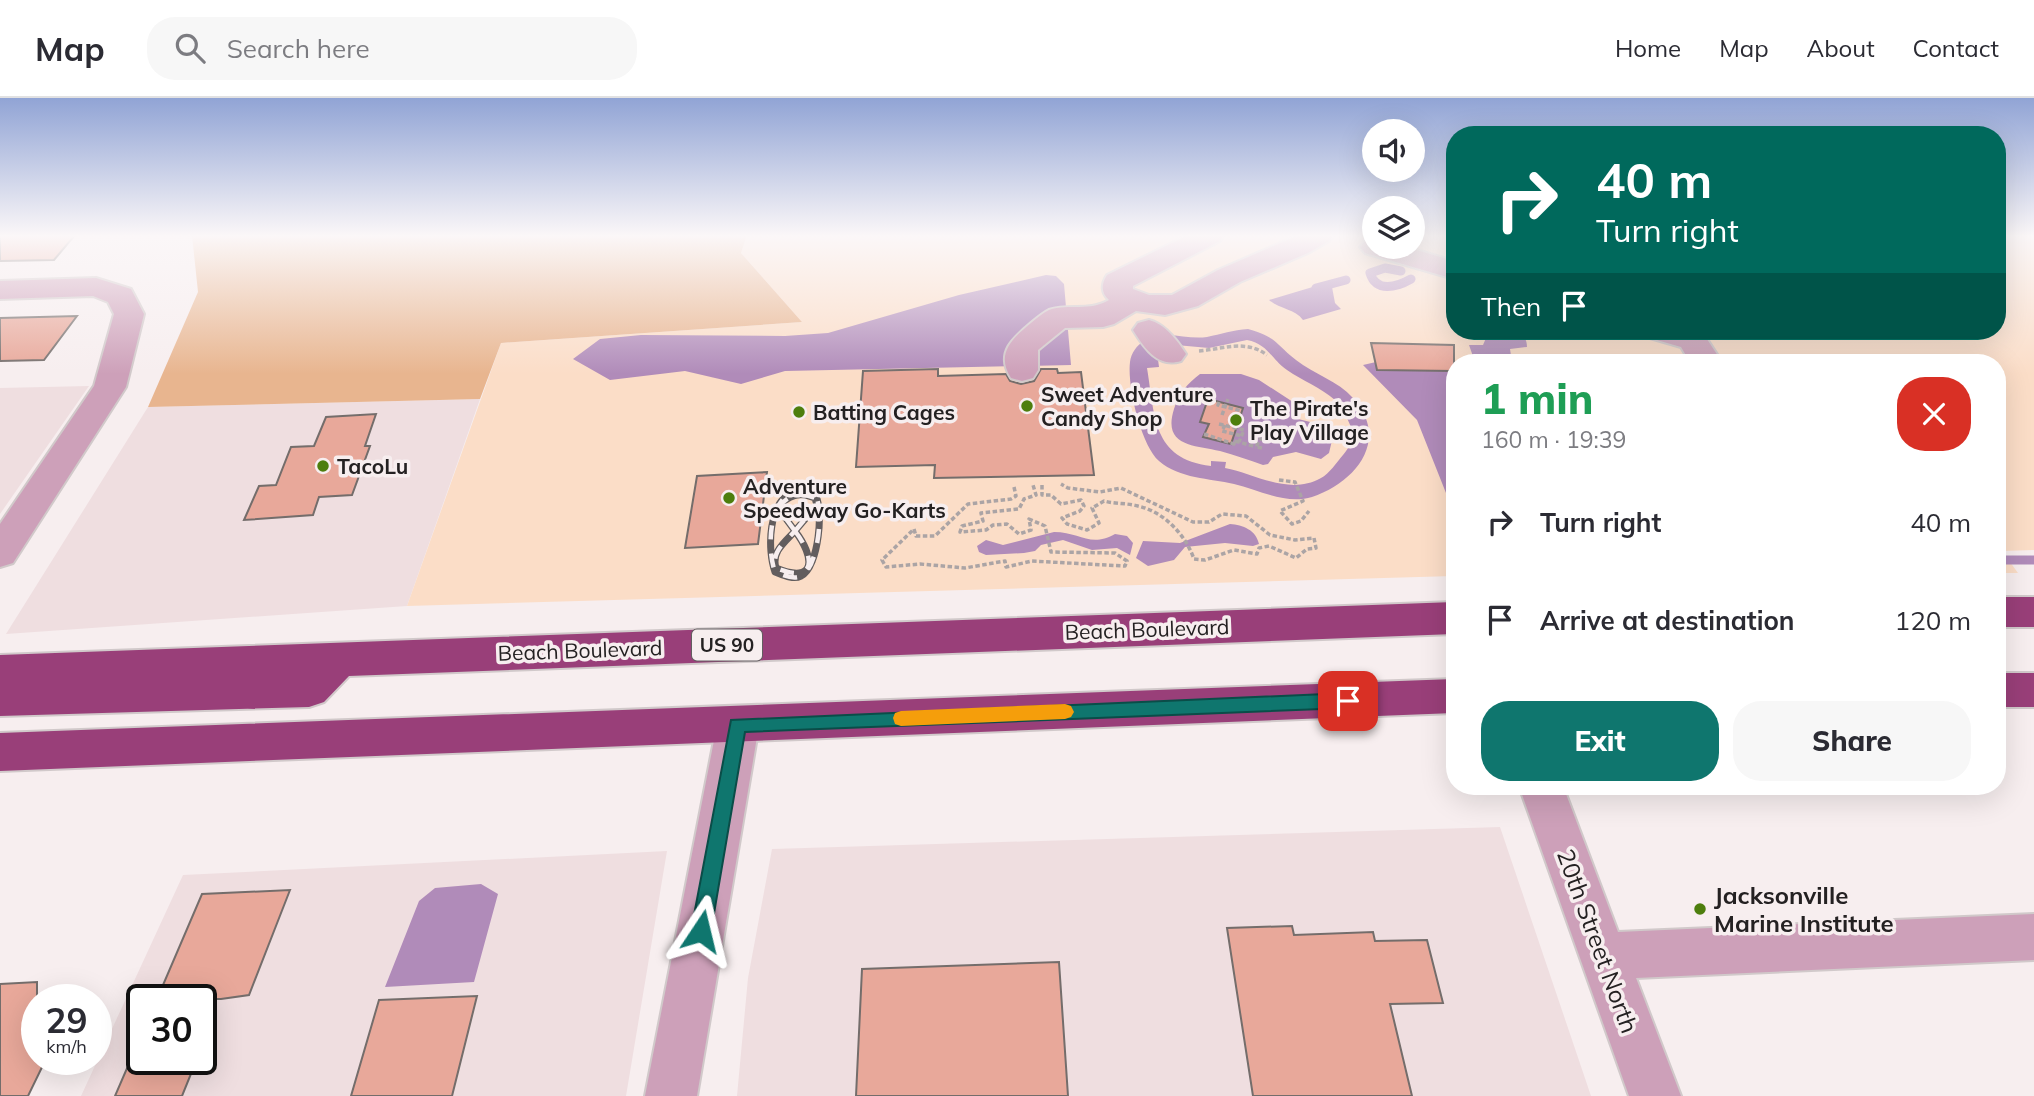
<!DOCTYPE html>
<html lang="en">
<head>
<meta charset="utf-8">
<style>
  body { margin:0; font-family:Mulish,sans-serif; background:#f7f7f7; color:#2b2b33; height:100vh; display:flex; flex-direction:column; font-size:26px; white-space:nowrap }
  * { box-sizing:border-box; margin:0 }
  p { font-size:23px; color:#7c7c81 }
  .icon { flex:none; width:38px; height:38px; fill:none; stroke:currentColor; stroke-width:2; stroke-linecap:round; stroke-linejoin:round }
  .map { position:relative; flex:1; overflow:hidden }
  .details { position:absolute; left:1446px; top:256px; width:560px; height:441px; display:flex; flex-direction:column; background:#fff; border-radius:28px; box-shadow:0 7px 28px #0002 }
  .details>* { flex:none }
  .hud { position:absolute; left:1446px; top:28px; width:560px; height:214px; border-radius:28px; box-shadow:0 7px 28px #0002; background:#00695c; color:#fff; overflow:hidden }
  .tools { position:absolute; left:1362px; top:21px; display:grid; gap:14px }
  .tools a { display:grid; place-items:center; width:63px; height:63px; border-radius:50%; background:#fff; box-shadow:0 7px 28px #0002; font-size:35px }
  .speed { position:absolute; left:21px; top:886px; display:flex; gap:14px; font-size:35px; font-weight:700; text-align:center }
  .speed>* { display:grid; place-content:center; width:91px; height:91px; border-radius:50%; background:#fff; box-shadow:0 7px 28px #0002; line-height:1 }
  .speed small { font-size:18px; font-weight:400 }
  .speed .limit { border:4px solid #111; border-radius:10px; background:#fff; color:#111 }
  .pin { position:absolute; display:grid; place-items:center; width:60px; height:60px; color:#fff; margin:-30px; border-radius:14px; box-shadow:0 4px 10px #0006 }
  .me { position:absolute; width:77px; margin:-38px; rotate:10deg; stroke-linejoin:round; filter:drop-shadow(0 0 5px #0008) }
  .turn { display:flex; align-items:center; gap:24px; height:147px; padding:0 35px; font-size:32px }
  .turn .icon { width:91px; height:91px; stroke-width:2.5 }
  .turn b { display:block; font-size:49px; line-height:60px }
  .then { display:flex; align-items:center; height:66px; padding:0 35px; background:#0003; gap:14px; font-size:26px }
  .round { display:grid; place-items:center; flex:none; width:74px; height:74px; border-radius:28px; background:#f7f7f7 }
  .overview { display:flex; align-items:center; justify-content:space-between; height:119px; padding:0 35px }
  h1 { font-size:42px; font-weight:800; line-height:52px; color:#1e9e55 }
  .action { display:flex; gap:14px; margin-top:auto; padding:14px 35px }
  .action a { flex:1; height:80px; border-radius:28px; background:#0f766e; color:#fff; font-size:28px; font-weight:800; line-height:80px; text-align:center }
  .action a+a { background:#f7f7f7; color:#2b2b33 }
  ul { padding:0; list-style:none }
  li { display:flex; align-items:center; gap:21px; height:98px; padding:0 35px }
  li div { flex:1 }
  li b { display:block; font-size:26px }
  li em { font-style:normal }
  header { display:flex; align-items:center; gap:42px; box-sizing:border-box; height:98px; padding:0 35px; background:#fff; border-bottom:2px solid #e1e1e2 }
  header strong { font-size:33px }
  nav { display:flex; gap:38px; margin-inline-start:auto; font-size:24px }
  .search { width:490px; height:63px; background:#f7f7f7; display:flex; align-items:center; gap:18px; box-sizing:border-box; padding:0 24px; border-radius:28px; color:#7c7c81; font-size:26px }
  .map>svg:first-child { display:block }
  .built { fill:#efdee0; fill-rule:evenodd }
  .green { fill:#fbddc7 }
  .forest { fill:#e8b58f }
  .water { fill:#b08bb9; fill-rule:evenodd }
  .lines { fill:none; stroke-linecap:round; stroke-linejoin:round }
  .stream { stroke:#b08bb9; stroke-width:9 }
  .building { fill:#e8a89a; stroke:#746d6b; stroke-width:2 }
  .minor-casing { stroke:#d1c9ca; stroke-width:4 }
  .highway-casing { stroke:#d1c9ca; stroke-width:4 }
  .path { stroke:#aba4a5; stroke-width:3.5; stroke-dasharray:4.5 2.5; stroke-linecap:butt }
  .minor { fill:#cda0b9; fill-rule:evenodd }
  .highway { fill:#993f79; fill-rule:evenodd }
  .rail-casing { stroke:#625d5e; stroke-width:7 }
  .rail { stroke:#f7eeef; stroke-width:4.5; stroke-dasharray:14; stroke-linecap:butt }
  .route { fill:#0f766e; stroke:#0a4d48; stroke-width:2 }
  .slow { fill:#f59e0b }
  .poi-dot { fill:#4d7e0d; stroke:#f7eeef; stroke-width:2.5 }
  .labels { text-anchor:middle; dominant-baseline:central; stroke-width:7; stroke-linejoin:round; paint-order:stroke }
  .shield { fill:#f7eeef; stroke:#635e60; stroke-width:2 }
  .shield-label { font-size:19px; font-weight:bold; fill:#242122 }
  .poi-label { font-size:21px; font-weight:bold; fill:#242122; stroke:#f7eeef; text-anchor:start }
  .street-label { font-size:21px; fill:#242122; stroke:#f7eeef }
  .near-poi-label { font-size:24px; font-weight:bold; fill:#242122; stroke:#f7eeef; text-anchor:start }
  .near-street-label { font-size:24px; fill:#242122; stroke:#f7eeef }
</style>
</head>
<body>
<header>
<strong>Map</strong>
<div class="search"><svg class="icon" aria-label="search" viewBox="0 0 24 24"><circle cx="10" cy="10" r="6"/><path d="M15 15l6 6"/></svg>Search here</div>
<nav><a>Home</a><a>Map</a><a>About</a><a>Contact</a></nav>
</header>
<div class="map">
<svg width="2034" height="998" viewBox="0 0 2034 998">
  <rect width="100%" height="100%" fill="#f7eeef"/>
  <path class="built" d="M89 288 0 416V290Z
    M480 301 407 508 6 536 148 309Z
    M1500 729 1591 998H737L748 880 772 751Z
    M667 753 626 998H81L183 777ZM142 901H201V961H142Z"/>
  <path class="green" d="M747 137H1374V149H1412V137H1454V233H1997V137H2034V452L2002 453 2018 475H1997V264H1454V478L407 508 501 245 802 224 741 155Z"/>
  <path class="forest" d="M192 137H747L741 155 802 224 501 245 480 301 148 309 198 194Z"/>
  <path class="water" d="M1046 177 1056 178 1064 186 1071 267 785 273 741 286 685 273 610 282 573 261 600 241 641 237 785 238 828 235 959 197Z
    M1326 185 1332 189 1335 205 1341 211 1303 222C1295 211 1279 211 1269 202Z
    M1248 231C1277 239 1275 246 1296 262 1314 276 1338 283 1353 300 1391 342 1355 385 1312 399 1286 407 1259 392 1234 386 1209 380 1180 381 1159 363 1141 347 1127 288 1130 264 1131 255 1137 247 1144 243 1166 231 1185 242 1207 239 1221 236 1233 232 1248 231ZM1247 242C1268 246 1271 261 1287 272 1303 283 1320 289 1335 302L1329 306 1335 315 1343 313C1353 330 1357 341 1343 357 1337 364 1329 376 1321 380 1289 398 1256 376 1225 370L1226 364 1211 363V368C1152 361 1155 318 1147 270L1159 269 1157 254 1176 247 1209 250Z
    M1489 233C1504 233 1527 229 1527 249L1510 251 1512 264H1475L1469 247H1483Z
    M1376 264 1378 272 1454 273V395H1446L1417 322 1363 267Z
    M1200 276H1241L1259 282 1293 304 1297 310 1298 321 1331 329 1330 333 1334 334 1329 355 1321 361 1296 354 1273 359 1268 366 1263 367C1249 362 1235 357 1220 353 1195 347 1162 349 1174 311 1179 295 1187 286 1200 276Z
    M1230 426C1243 427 1256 432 1259 446L1253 448 1225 445 1185 449 1174 462 1148 468 1136 460 1143 443 1180 445Z
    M1054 434C1080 434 1090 450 1115 436L1127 438 1133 445 1130 457 1117 450 1092 452 1063 442 1041 447 1035 453 1024 455 986 457 979 454 977 448 986 442 1003 447Z
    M481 786 498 796 474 884 385 889 419 803 435 790Z"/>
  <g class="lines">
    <path class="stream" d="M1401 173 1385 170 1370 175C1376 195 1397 189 1411 181
      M1316 190 1346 182
      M1997 462H2034"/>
  </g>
  <path class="building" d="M0 137H75L54 162 0 163Z
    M77 218 44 262 0 263V220Z
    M1371 245 1454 247V273L1377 272Z
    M938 271V278L1006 276 1010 283 1021 286 1034 283 1041 271H1057L1058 275 1081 274 1094 377 934 380 935 367 856 369 863 273Z
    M1208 301 1243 310 1231 346 1203 339 1209 326 1200 324Z
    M376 316 365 348H370L352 397 319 399 313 417 244 422 259 388 276 387 291 349 314 348 326 319Z
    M767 374 758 446 685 450 697 378Z
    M290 792 249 897 221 901H157L202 796Z
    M1292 828 1294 837 1373 834 1375 843 1427 842 1443 905 1390 906 1412 998H1253L1227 830Z
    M1059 864 1068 998H856L862 871Z
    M37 884V961H46L28 998H0V886Z
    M477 898 452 998H351L379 902Z
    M131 961H197L182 998H115Z"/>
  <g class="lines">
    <defs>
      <path id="minor" d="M1188 137H1224L1220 143 1133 188V191L1149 197H1172L1218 172 1299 137H1333L1329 143 1308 155 1240 184 1198 208 1165 217 1136 213 1114 226 1103 229 1065 230 1038 252V272L1033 280 1022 283 1011 280C995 255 1013 240 1031 225 1037 220 1043 215 1049 212 1070 205 1089 214 1109 202 1101 195 1101 186 1107 177Z
        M1374 141V149H1406L1454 163V181L1365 155 1360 149 1365 143Z
        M96 180 131 191 144 216 126 289 13 465 0 469V426L94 288 114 216 108 204 93 198 0 201V183Z
        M1149 222C1165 226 1177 242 1186 256L1181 263C1158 270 1145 251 1133 232L1138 225Z
        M1646 233 1703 235 1722 264H1690L1681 249 1650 240Z
        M738 609 753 614 759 627 697 998H645L717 627 723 614Z
        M1519 688H1563L1618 834 2034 816V862L1636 880 1681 998H1629Z"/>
      <path id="highway" d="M1997 499H2034V529H1997Z
        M1454 504V536L349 578 324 604 309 609 0 618V557Z
        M1997 575H2034V609H1997Z
        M1454 581V615L0 673V635Z"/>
    </defs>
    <use href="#minor" class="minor-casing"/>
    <use href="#highway" class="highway-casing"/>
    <path class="path" d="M1199 253C1223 251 1246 241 1267 257
      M1219 304 1218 307 1242 313
      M1222 317 1228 301
      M1219 326 1244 332 1239 344 1256 349
      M1225 327 1222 333 1242 338
      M1204 336 1234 346V343L1239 344
      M1262 350 1256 349 1260 341 1266 342
      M1279 382 1295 384 1303 403 1280 413 1292 426 1301 423 1309 413
      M1042 387V397H1051L1061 406 1081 402 1084 408 1080 413 1062 420 1067 426 1087 432 1099 425 1092 410 1104 403C1115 406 1127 405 1138 408 1164 414 1185 436 1194 461L1205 462 1234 452 1257 456 1259 450 1269 448 1296 460 1307 451 1316 450 1314 440 1295 442 1270 437 1246 418 1222 416 1209 424H1193L1121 390 1100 394 1068 390 1061 386
      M1014 389 1016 398 1011 401 968 406 935 438H916L914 431 882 462 886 469 920 466 965 470 1005 463 1006 469 1032 463 1125 468 1127 463 1115 455 1051 454 1045 428 1029 421 1031 432 1019 436 1007 426 993 427 986 432 960 434 962 428 983 423 981 415 1019 411 1024 401 1036 397 1033 387"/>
    <use href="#minor" class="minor"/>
    <use href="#highway" class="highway"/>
    <defs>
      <path id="rail" d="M794 394 815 397C824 408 819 470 801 478 793 482 783 477 775 474 767 452 768 402 794 394Z
        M795 433C815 459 817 487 776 470 771 454 785 444 795 433Z
        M795 433 778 410C788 396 800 394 815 400L817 407
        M795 433 817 407"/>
    </defs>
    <use href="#rail" class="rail-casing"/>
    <use href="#rail" class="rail"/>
  </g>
  <linearGradient id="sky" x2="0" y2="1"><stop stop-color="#91a4d5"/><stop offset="0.5" stop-color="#fbf7f8"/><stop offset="1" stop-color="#fbf7f8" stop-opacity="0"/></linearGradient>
  <rect width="2034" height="276" fill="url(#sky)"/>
  <path class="route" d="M1348 595 1354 597 1356 603 1354 608 1348 610 745 634 711 833 708 840 701 843 694 840 691 833 731 622Z"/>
  <path class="slow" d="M1065 606 1071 608 1074 614 1071 619 1065 621 901 628 895 626 893 620 895 615 901 613Z"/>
  <g class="poi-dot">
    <circle cx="1027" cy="308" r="7"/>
    <circle cx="799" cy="314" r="7"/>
    <circle cx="1236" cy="322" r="7"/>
    <circle cx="323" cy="368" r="7"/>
    <circle cx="729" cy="400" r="7"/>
    <circle cx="1700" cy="811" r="7"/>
  </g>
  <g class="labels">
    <rect class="shield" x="692" y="531.5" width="70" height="31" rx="5"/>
    <g class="shield-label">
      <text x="727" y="547">US 90</text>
    </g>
    <g class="poi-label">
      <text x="1041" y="296">Sweet Adventure<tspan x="1041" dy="24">Candy Shop</tspan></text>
      <text x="1250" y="310">The Pirate's<tspan x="1250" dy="24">Play Village</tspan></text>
      <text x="813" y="314">Batting Cages</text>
      <text x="337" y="368">TacoLu</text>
      <text x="743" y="388">Adventure<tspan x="743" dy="24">Speedway Go-Karts</tspan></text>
    </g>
    <g class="street-label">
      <text transform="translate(1147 531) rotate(-2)">Beach Boulevard</text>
      <text transform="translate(580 552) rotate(-2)">Beach Boulevard</text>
    </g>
    <g class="near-poi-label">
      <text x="1714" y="797">Jacksonville<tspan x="1714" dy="28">Marine Institute</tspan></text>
    </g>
    <g class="near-street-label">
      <text transform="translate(1598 843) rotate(70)">20th Street North</text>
    </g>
  </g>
</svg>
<div class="tools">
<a><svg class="icon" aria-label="sound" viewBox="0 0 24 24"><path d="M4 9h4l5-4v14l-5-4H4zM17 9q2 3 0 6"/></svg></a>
<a><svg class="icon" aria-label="layers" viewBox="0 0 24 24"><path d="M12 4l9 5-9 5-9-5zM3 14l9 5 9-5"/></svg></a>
</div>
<div class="speed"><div>29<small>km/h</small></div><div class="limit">30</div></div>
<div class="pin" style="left:1348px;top:603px;background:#d93025"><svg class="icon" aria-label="arrive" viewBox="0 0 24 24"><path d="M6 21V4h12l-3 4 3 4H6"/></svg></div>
<svg class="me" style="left:701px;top:833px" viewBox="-20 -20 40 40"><path d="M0-17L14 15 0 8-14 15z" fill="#0f766e" stroke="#fff" stroke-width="4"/></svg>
<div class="hud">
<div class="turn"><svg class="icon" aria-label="right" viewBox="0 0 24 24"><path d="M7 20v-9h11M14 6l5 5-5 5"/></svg><div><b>40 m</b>Turn right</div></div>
<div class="then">Then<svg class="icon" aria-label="arrive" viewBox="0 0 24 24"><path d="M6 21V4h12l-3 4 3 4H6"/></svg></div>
</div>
<section class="details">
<div class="overview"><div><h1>1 min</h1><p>160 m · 19:39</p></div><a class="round" style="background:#d93025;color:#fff"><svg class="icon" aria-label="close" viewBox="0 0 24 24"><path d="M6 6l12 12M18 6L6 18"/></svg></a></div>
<ul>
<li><svg class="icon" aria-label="right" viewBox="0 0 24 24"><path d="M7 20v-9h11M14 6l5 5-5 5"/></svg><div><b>Turn right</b></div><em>40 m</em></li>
<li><svg class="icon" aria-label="arrive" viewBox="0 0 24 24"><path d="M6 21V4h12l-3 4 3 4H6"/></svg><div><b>Arrive at destination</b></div><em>120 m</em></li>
</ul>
<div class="action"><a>Exit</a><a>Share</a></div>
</section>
</div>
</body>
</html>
